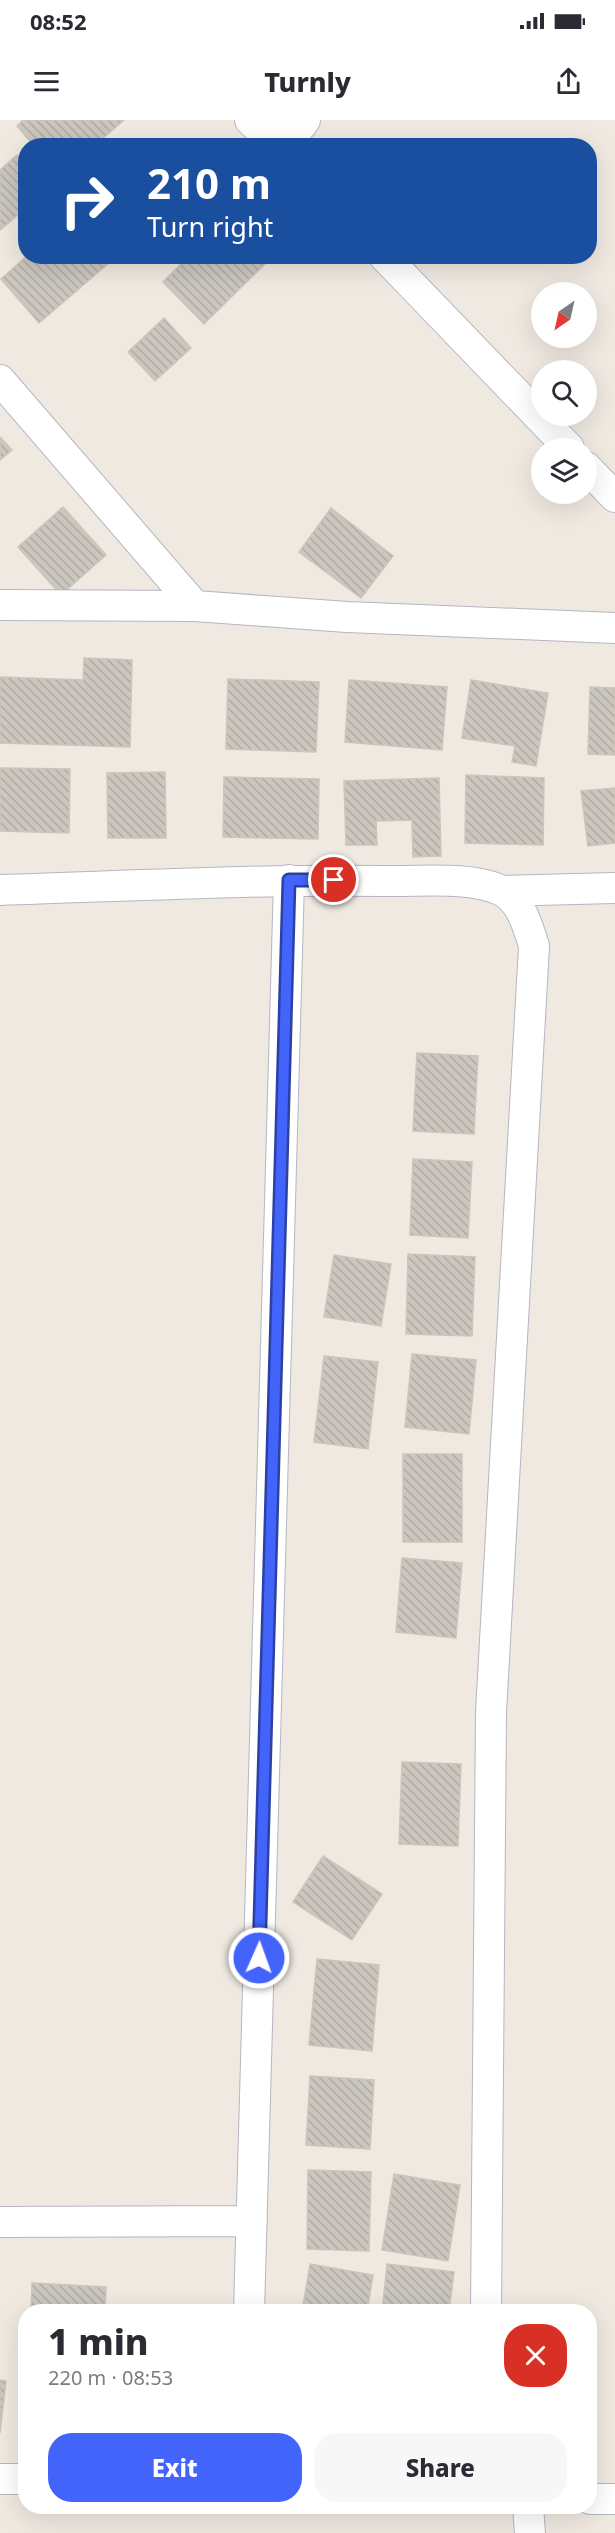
<!DOCTYPE html>
<html lang="en">
<head>
<meta charset="utf-8">
<style>
  body { margin:0; font-family:"Noto Sans",sans-serif; background:#f7f7f7; color:#2b2b33; height:100vh; display:flex; flex-direction:column; font-size:22px; white-space:nowrap }
  * { box-sizing:border-box; margin:0 }
  p { font-size:20px; color:#7c7c81 }
  .icon { flex:none; width:33px; height:33px; fill:none; stroke:currentColor; stroke-width:2; stroke-linecap:round; stroke-linejoin:round }
  .map { position:relative; flex:1; overflow:hidden }
  .side { position:absolute; left:18px; top:2184px; width:579px; height:210px; display:flex; flex-direction:column; background:#fff; border-radius:24px; box-shadow:0 6px 24px #0002 }
  .side>* { flex:none }
  .top-card { position:absolute; left:18px; top:18px; width:579px; height:126px; border-radius:24px; box-shadow:0 6px 24px #0002; background:#1a4fa0; color:#fff; overflow:hidden }
  .needle { width:39px; rotate:214deg }
  .buttons { position:absolute; left:531px; top:162px; display:grid; gap:12px }
  .buttons a { display:grid; place-items:center; width:66px; height:66px; border-radius:50%; background:#fff; box-shadow:0 6px 24px #0002; font-size:30px }
  .pin { position:absolute; display:grid; place-items:center; width:51px; height:51px; color:#fff; margin:-26px; border:3px solid #fff; border-radius:50%; box-shadow:0 2px 6px #0007 }
  .me { position:absolute; width:66px; margin:-33px; rotate:2deg; stroke-linejoin:round; filter:drop-shadow(0 0 4px #0008) }
  .turn { display:flex; align-items:center; gap:21px; height:126px; padding:0 30px; font-size:27px }
  .turn .icon { width:78px; height:78px; stroke-width:2.5 }
  .turn b { display:block; font-size:42px; line-height:51px }
  .round { display:grid; place-items:center; flex:none; width:63px; height:63px; border-radius:24px; background:#f7f7f7 }
  .head { display:flex; align-items:center; justify-content:space-between; height:102px; padding:0 30px }
  h1 { font-size:36px; font-weight:800; line-height:45px }
  .cta { display:flex; gap:12px; margin-top:auto; padding:12px 30px }
  .cta a { flex:1; height:69px; border-radius:24px; background:#4264fb; color:#fff; font-size:24px; font-weight:800; line-height:69px; text-align:center }
  .cta a+a { background:#f7f7f7; color:#2b2b33 }
  .status { display:flex; justify-content:space-between; align-items:center; height:42px; padding:0 30px; background:#fff; direction:ltr }
  .status svg { height:16px; fill:currentColor }
  header { display:flex; justify-content:space-between; align-items:center; height:78px; padding:0 30px; background:#fff; font-size:27px; font-weight:800 }
  .map>svg:first-child { display:block }
  .building { fill:url(#building-back-hatch); stroke:#cbc5ba; stroke-width:1.5 }
  .lines { fill:none; stroke-linecap:round; stroke-linejoin:round }
  .street-casing { stroke:#b4b7c1; stroke-width:32 }
  .street { stroke:#fff; stroke-width:30 }
  .route-casing { stroke:#2b41a3; stroke-width:15 }
  .route { stroke:#4264fb; stroke-width:10 }
</style>
</head>
<body>
<div class="status"><b>08:52</b><svg viewBox="0 0 49 12"><path d="M0 12V9h3v3zM5 12V6h3v6zM10 12V3h3v9zM15 12V0h3v12zM26 1h20v11H26zM47 4h2v5h-2z"/></svg></div>
<header><svg class="icon" aria-label="menu" viewBox="0 0 24 24"><path d="M4 6h16M4 12h16M4 18h16"/></svg>Turnly<svg class="icon" aria-label="share" viewBox="0 0 24 24"><path d="M12 15V3M7 8l5-5 5 5M5 13v7h14v-7"/></svg></header>
<div class="map">
<svg width="615" height="2413" viewBox="0 0 615 2413">
  <defs>
    <pattern id="building-back-hatch" width="6" height="6" patternUnits="userSpaceOnUse" patternTransform="scale(1.5)"><rect width="6" height="6" fill="#cbc7bf"/><path d="M-1 5l2 2M0 0l6 6M5-1l2 2" fill="none" stroke="#afaba4"/></pattern>
  </defs>
  <rect width="100%" height="100%" fill="#efe9e1"/>
  <path class="building" d="M23 0H124L94 26H34L17 6Z
    M17 35 26 44V88L0 110V50Z
    M27 136H104L109 143 39 203 1 159Z
    M189 136H273L204 204 163 162Z
    M164 198 191 228 155 261 128 232Z
    M0 317 12 330 0 340Z
    M63 387 106 435 61 475 18 427Z
    M331 388 393 436 361 478 299 432Z
    M84 538 132 540 130 627 0 623V557L83 560Z
    M228 559 319 562 316 632 226 629Z
    M349 560 447 567 442 630 345 622Z
    M471 560 548 573 536 646 512 642 515 626 462 618Z
    M590 567 615 568V635L588 634Z
    M0 648 70 649 69 713 0 711Z
    M165 652 166 718H108L107 653Z
    M466 655 544 658 543 725 465 723Z
    M224 657 319 659 318 719 223 717Z
    M439 658 441 736 413 737 412 700 376 701 377 725H346L344 661Z
    M615 668V723L588 726 581 671Z
    M417 933 478 936 474 1014 413 1011Z
    M413 1039 472 1042 468 1118 410 1115Z
    M408 1134 475 1137 472 1216 406 1214Z
    M334 1135 391 1144 381 1206 324 1197Z
    M412 1234 476 1240 469 1314 405 1307Z
    M324 1236 378 1242 368 1329 314 1322Z
    M403 1334H462V1422H403Z
    M402 1438 462 1443 456 1518 396 1512Z
    M402 1642 461 1644 458 1726 399 1724Z
    M323 1736 382 1774 352 1820 293 1782Z
    M317 1839 379 1845 372 1931 309 1925Z
    M310 1956 374 1960 370 2029 306 2025Z
    M308 2050 371 2052 369 2131 307 2129Z
    M394 2054 460 2065 448 2141 382 2130Z
    M310 2144 373 2155 367 2192H302Z
    M387 2144 454 2152 449 2192H382Z
    M32 2163 106 2167 105 2192H31Z
    M0 2260 6 2261 0 2313Z"/>
  <g class="lines">
    <defs>
      <path id="street" d="M250 0C264 16 293 22 305 0
        M384 136 569 328
        M0 260 195 486
        M586 347 615 377
        M0 485 195 486 347 497 615 508
        M0 770C129 766 258 759 387 761 420 762 469 756 500 770 521 779 528 807 534 826L491 1592 486 2192
        M503 771 615 768
        M0 2102 252 2101
        M249 2192 289 760
        M0 2359H26
        M590 2379H615
        M528 2386 530 2413"/>
    </defs>
    <use href="#street" class="street-casing"/>
    <use href="#street" class="street"/>
  </g>
  <g class="lines">
    <defs>
      <path id="route" d="M259 1838 289 760H334"/>
    </defs>
    <use href="#route" class="route-casing"/>
    <use href="#route" class="route"/>
  </g>
</svg>
<div class="buttons">
<a><svg class="needle" viewBox="-14 -14 28 28"><path d="M0-13l5 13h-10z" fill="#e53935"/><path d="M0 13l5-13h-10z" fill="#7c7c81"/></svg></a>
<a><svg class="icon" aria-label="search" viewBox="0 0 24 24"><circle cx="10" cy="10" r="6"/><path d="M15 15l6 6"/></svg></a>
<a><svg class="icon" aria-label="layers" viewBox="0 0 24 24"><path d="M12 4l9 5-9 5-9-5zM3 14l9 5 9-5"/></svg></a>
</div>
<div class="pin" style="left:334px;top:760px;background:#d93025"><svg class="icon" aria-label="arrive" viewBox="0 0 24 24"><path d="M6 21V4h12l-3 4 3 4H6"/></svg></div>
<svg class="me" style="left:259px;top:1838px" viewBox="-20 -20 40 40"><circle r="17" fill="#4264fb" stroke="#fff" stroke-width="3"/><path d="M0-11L8 9 0 5-8 9z" fill="#fff"/></svg>
<div class="top-card">
<div class="turn"><svg class="icon" aria-label="right" viewBox="0 0 24 24"><path d="M7 20v-9h11M14 6l5 5-5 5"/></svg><div><b>210 m</b>Turn right</div></div>
</div>
<section class="side">
<div class="head"><div><h1>1 min</h1><p>220 m · 08:53</p></div><a class="round" style="background:#d93025;color:#fff"><svg class="icon" aria-label="close" viewBox="0 0 24 24"><path d="M6 6l12 12M18 6L6 18"/></svg></a></div>
<div class="cta"><a>Exit</a><a>Share</a></div>
</section>
</div>
</body>
</html>
